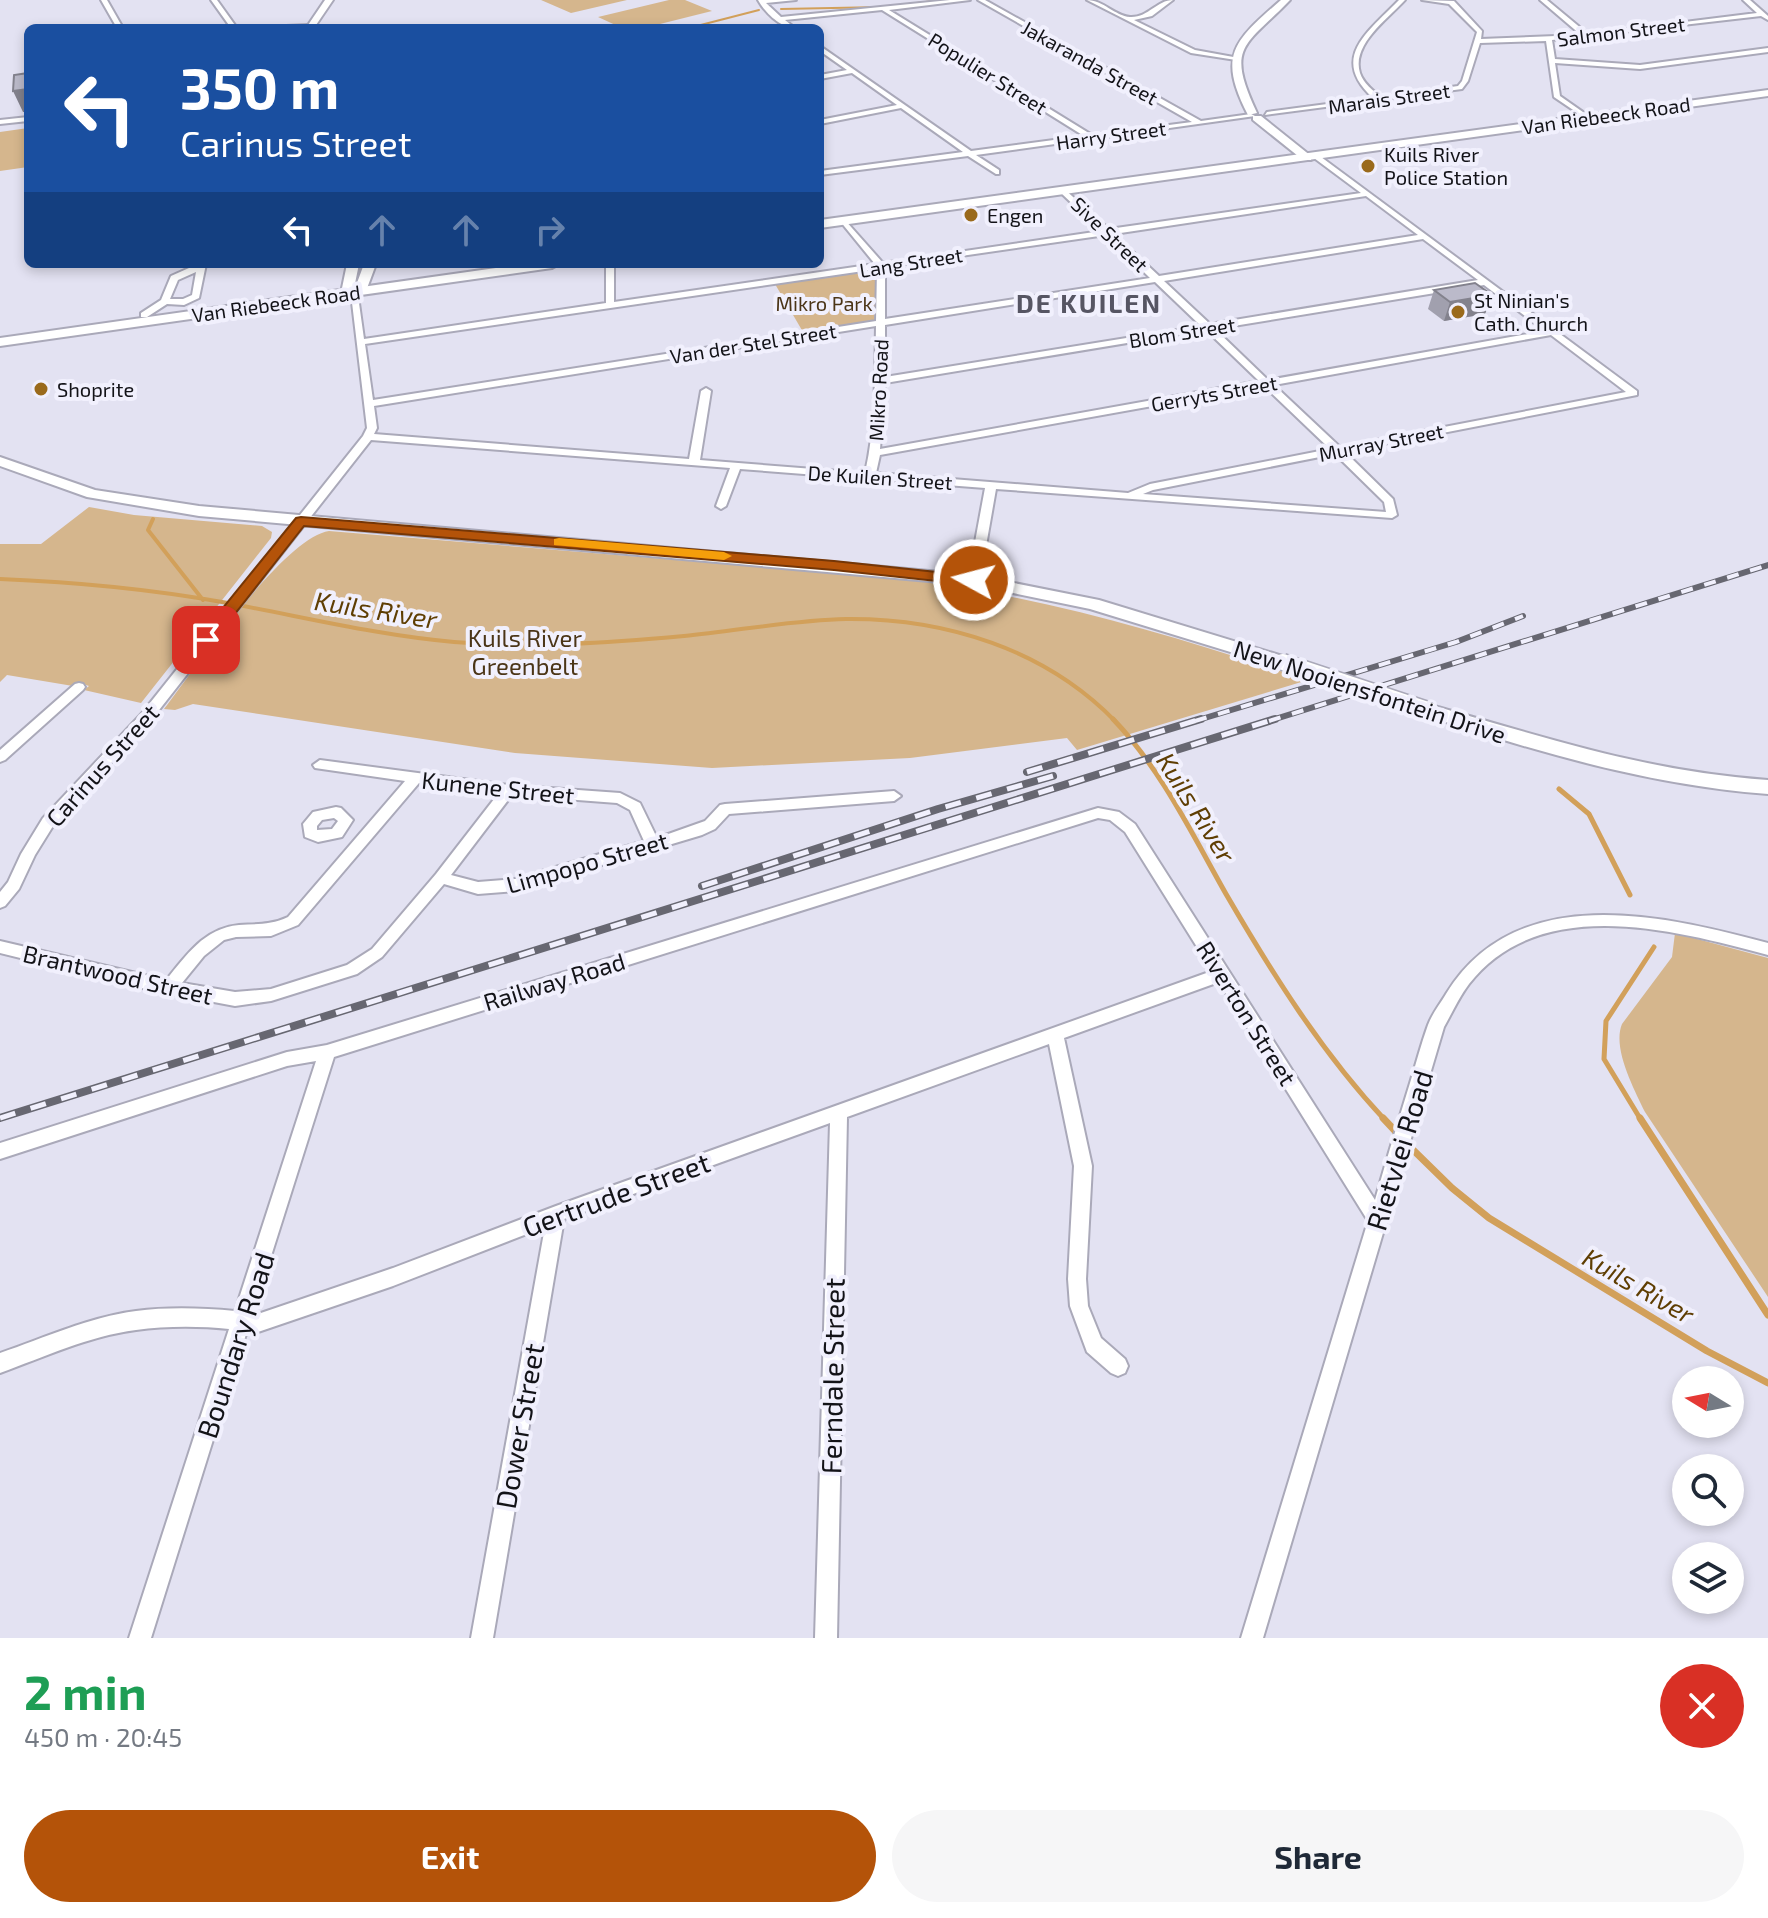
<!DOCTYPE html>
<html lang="en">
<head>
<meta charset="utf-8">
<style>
  body { margin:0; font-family:"Exo 2",sans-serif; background:#f6f6f7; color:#1f2937; height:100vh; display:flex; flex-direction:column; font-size:30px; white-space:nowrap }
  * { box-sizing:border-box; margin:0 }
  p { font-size:26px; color:#747a83 }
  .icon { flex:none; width:44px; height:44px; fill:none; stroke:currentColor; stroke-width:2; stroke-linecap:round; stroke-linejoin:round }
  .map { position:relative; height:1638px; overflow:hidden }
  .panel { display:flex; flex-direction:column; background:#fff; flex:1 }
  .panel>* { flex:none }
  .hud { position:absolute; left:24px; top:24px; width:800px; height:244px; border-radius:12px; box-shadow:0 4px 12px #0003; background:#1a4fa0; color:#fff; overflow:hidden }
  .needle { width:52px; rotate:280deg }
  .fabs { position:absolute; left:1672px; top:1366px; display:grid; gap:16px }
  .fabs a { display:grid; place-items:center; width:72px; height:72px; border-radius:50%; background:#fff; box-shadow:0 4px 12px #0003; font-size:40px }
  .pin { position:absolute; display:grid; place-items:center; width:68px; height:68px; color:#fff; margin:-34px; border-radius:16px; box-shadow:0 4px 12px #0006 }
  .me { position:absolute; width:88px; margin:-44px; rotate:277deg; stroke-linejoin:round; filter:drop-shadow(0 0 6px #0008) }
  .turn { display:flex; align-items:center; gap:28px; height:168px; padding:0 24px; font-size:36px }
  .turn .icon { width:104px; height:104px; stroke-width:2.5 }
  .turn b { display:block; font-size:56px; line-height:68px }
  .lanes { display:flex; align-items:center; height:76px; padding:0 24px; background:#0003; justify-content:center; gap:40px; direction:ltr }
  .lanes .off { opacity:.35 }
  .round { display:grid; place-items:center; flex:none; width:84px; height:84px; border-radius:42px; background:#f6f6f7 }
  .summary { display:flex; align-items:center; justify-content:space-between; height:136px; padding:0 24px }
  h1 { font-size:48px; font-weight:700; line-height:60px; color:#1e9e55 }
  .cta { display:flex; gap:16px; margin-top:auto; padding:16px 24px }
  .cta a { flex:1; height:92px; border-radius:48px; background:#b45309; color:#fff; font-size:32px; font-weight:700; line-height:92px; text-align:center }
  .cta a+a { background:#f6f6f7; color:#1f2937 }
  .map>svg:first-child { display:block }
  .green { fill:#d5b68d }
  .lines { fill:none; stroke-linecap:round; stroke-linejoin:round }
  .stream-far3 { stroke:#d2a05a; stroke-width:2 }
  .stream-far2 { stroke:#d2a05a; stroke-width:4 }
  .stream-far1 { stroke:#d2a05a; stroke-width:5 }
  .stream { stroke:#d2a05a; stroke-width:7 }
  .street-casing { stroke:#aaa9b9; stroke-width:4 }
  .secondary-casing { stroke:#aaa9b9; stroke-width:4 }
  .primary-casing { stroke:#aaa9b9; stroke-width:4 }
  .street { fill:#fff; fill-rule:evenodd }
  .secondary { fill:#fff; fill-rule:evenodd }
  .primary { fill:#fff; fill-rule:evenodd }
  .rail-far1-casing { stroke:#676771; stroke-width:6 }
  .rail-casing { stroke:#676771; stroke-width:8 }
  .rail-far1 { stroke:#f1f0fd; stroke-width:4; stroke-dasharray:12; stroke-linecap:butt }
  .rail { stroke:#f1f0fd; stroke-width:5; stroke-dasharray:16; stroke-linecap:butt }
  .secondary-bridge-casing { stroke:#aaa9b9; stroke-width:19; stroke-linecap:butt }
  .secondary-bridge { stroke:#fff; stroke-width:16 }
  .wall { fill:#a1a0ae }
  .shaded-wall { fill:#83828d }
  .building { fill:#bbbaca; stroke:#83828d; stroke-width:2 }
  .route { fill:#b45309; stroke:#753606; stroke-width:2 }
  .slow { fill:#f59e0b }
  .poi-dot { fill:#9a6a1c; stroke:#f1f0fd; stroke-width:3 }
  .labels { text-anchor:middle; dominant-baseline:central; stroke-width:8; stroke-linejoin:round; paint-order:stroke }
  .far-street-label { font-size:20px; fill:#131318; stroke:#f1f0fd }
  .far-poi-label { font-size:20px; fill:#131318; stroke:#f1f0fd; text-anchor:start }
  .far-park-label { font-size:20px; fill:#4b3517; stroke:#f1f0fd }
  .park-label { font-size:24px; fill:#4b3517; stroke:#f1f0fd }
  .street-label { font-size:24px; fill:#131318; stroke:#f1f0fd }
  .far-district-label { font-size:26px; font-weight:bold; letter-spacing:2px; fill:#565563; stroke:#f1f0fd }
  .water-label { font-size:26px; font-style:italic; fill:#5f3e03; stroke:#f1f0fd }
  .near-street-label { font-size:28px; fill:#131318; stroke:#f1f0fd }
</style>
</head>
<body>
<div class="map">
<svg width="1768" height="1638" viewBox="0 0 1768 1638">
  <rect width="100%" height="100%" fill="#e3e2f2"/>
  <path class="green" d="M541 0H627L571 13Z
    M669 0H685L712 11 644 28H622L598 17Z
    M28 128V167L0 171V132Z
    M869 270 877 274 874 320 803 332 775 284Z
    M89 507 134 515 262 526 272 532 271 538 141 703 84 690 89 686 77 682 73 686 7 675 0 682V544H41Z
    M329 531 893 578C1040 595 1168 634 1308 680L1077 750 1067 738 910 758 712 768 515 753 193 704 175 710 164 709C195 669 283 538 329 531Z
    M1675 933 1768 958V1297L1645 1112C1634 1089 1612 1048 1622 1024L1672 957Z"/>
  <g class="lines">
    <path class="stream-far3" d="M781 9 883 7 942 0
      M689 28 759 10"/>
    <path class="stream-far2" d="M153 519 148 530 203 600
      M0 579C75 582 149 589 222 602 300 616 375 635 454 642 530 648 608 643 684 636 737 631 792 620 846 619 945 618 1045 649 1115 721"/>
    <path class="stream-far1" d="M1113 719C1161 769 1192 834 1226 894 1272 973 1322 1053 1385 1120
      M1559 789 1589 814 1630 895
      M1641 1120 1604 1059 1606 1021 1654 947"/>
    <path class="stream" d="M1383 1118 1398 1134
      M1640 1118 1768 1315
      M1405 1142 1452 1188 1489 1218 1707 1351 1768 1383"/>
    <defs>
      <path id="street" d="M101 0H107L123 28H117Z
        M211 0H217L237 28H231Z
        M758 0H796L766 3 781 17 950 0H970L889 10 1092 135 1192 122 978 0H985L1201 121 1251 114 1255 116 976 155 999 170V174H996L968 156 820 175V171L963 152 901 108 820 124V120L897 105 852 73 820 79V75L847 70 820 51V46L971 151 1084 136 882 10 785 20 795 28C780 28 764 11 758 0Z
        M1087 0C1103 0 1115 16 1130 17 1148 18 1157 0 1173 0L1152 16 1134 20 1195 50 1239 58 1236 60 1191 53Z
        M1399 0H1405C1389 18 1351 44 1360 73 1363 83 1373 90 1380 97L1458 86 1462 81 1477 32 1449 4 1422 0 1454 1 1482 31 1481 39 1581 35 1540 0H1547L1588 34 1757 13 1743 0H1750L1768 16V20L1761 16 1552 40 1555 59 1640 65 1768 48V52L1640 69 1555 63 1560 96 1590 117 1588 120 1554 97 1546 41 1480 43 1468 81 1462 89 1265 115 1267 112 1373 98C1329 58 1368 32 1399 0Z
        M310 25 312 28H283L286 26Z
        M28 117V121L0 124V120Z
        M1317 154 1637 391V395L1345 452 1393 499 1397 515 1392 518 996 489 980 580 974 584 968 580 985 488 740 469 726 506 721 509 716 506 730 468 371 440 152 719 53 826 35 855 19 889 5 906 0 908V892L8 882 21 854 43 818 142 713 363 436 367 428 351 294 358 296 364 339 606 303V264H614V302L875 264 840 221 844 219 883 263 1101 231 1060 192V188H1063L1109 229 1361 193 1314 158 1313 156ZM1366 196 1418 235 1159 276 1114 234ZM1106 235 1150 278 885 319V267ZM1423 239 1478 280 1210 324 1164 281ZM877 269 876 321 373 400 365 344ZM1155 282 1201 326 885 377V325ZM1484 285 1545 331 1268 380 1215 329ZM876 326C875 375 876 425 865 473L700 460 711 391 706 388 701 391 689 459 374 434 377 428 374 406ZM1206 330 1259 381 880 449 885 383ZM1551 335 1626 392 1340 447 1274 385ZM1264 386 1330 449 1150 484 1128 493 876 473 880 455ZM1335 454 1384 502 1386 512 1143 494 1153 490Z
        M198 264H206L199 298 184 305 167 304 147 317H141V313L161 300 171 276ZM196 272 192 295 183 299H170L178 280Z
        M79 683 83 684 85 687 83 690 5 760 0 762V750L75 684Z
        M320 760 508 785 620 793 640 803 657 838 705 821 720 805 725 804 894 791 901 796 894 801 729 814 715 829 702 835 515 891 478 894 444 884 382 957 357 974 271 1001 235 1006 150 990 0 953V941L166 980C186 956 204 928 239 925 257 924 271 925 288 917L405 781 315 768 313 765ZM419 783 498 794 436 874 372 949 347 965 271 989 235 992 182 983 204 956 224 940 236 937 271 936 298 925ZM512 795 617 803 630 810 644 841 515 879 478 882 451 875Z
        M336 807 341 808 353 820 342 837 318 842 305 837 303 824 313 812ZM334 818 338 821 332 829 317 830V826L322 820Z
        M1098 808 1119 812 1135 824 1375 1200C1386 1161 1398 1122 1410 1083 1416 1064 1421 1044 1428 1025 1432 1014 1440 1004 1446 994 1516 880 1662 915 1768 943V955C1674 930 1540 893 1469 984 1459 997 1452 1013 1444 1027L1263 1638H1241L1368 1221 1219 982 1064 1038 1092 1166 1086 1279 1088 1306 1101 1338 1125 1359 1128 1366 1125 1373 1118 1376 1111 1373 1087 1352 1070 1306 1068 1279 1074 1166 1049 1044 847 1117 837 1638H815L830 1123 564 1219 493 1638H471L545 1227 393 1286 258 1332 247 1331 151 1638H129L229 1329C200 1326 165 1326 136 1330 89 1336 44 1357 0 1373V1353C44 1338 89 1317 136 1311 167 1307 203 1308 235 1311L316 1061 287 1066 0 1159V1143L287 1052 327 1045ZM1098 818 1110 820 1125 832 1212 971 556 1206 393 1268 258 1314 253 1313 334 1057Z"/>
      <path id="secondary" d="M325 0H333L314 28H306Z
        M1281 0H1290C1245 47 1225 45 1257 113L1248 115C1217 55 1234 41 1281 0Z
        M1253 116H1261L1311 156V160H1303L1253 120Z
        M347 264H359L353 293 347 297 341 293Z
        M364 264H376L366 291 360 295 354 291Z
        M0 457 95 490 199 506 974 575 1099 600 1289 658 1292 662 1283 668 1090 609 974 585 199 516 87 497 0 466Z
        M1431 705C1548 738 1644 771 1768 780V794C1649 785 1538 752 1424 715L1422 711 1424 707Z"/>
      <path id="primary" d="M1768 90V96L820 228V220Z
        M524 264H559L552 268 0 346V338Z"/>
    </defs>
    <use href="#street" class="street-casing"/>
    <use href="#secondary" class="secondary-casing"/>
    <use href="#primary" class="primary-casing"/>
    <use href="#street" class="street"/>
    <use href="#secondary" class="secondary"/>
    <use href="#primary" class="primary"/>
    <defs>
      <path id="rail-far1" d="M1195 721 1456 642 1523 616
        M1269 721 1768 565"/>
      <path id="rail" d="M1027 772 1201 719
        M702 886 938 809 1053 776
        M0 1118 1275 719"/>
    </defs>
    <use href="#rail-far1" class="rail-far1-casing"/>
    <use href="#rail" class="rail-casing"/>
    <use href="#rail-far1" class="rail-far1"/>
    <use href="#rail" class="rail"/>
    <defs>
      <path id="secondary-bridge" d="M1283 662 1431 711"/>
    </defs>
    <use href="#secondary-bridge" class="secondary-bridge-casing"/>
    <use href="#secondary-bridge" class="secondary-bridge"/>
  </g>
  <path class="wall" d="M1434 290 1492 295 1485 314 1444 321 1428 309Z"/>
  <path class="shaded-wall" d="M28 89V112H23L13 91Z
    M1492 295 1485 314 1444 321 1450 302Z"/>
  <path class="building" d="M28 73V89L13 91 14 75Z
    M1475 283 1492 295 1450 302 1434 290Z"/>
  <path class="route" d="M301 517 834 561 974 576 982 580 974 585 834 570 304 526 212 643H200V636L296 518Z"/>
  <path class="slow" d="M559 538 724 552 732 556 724 560 554 545V539Z"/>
  <g class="poi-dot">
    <circle cx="1368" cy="166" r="8"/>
    <circle cx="971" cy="215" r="8"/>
    <circle cx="1458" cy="312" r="8"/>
    <circle cx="41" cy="389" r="8"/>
  </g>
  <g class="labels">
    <g class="far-street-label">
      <text transform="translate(1621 31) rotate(-7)">Salmon Street</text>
      <text transform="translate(1090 62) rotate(29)">Jakaranda Street</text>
      <text transform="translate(988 73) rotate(32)">Populier Street</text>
      <text transform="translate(1389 98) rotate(-8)">Marais Street</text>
      <text transform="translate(1606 115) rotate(-8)">Van Riebeeck Road</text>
      <text transform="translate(1111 135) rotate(-8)">Harry Street</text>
      <text transform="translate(1110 234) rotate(44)">Sive Street</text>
      <text transform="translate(911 262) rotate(-9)">Lang Street</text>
      <text transform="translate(276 303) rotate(-8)">Van Riebeeck Road</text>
      <text transform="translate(1182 332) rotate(-9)">Blom Street</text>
      <text transform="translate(753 343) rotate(-9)">Van der Stel Street</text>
      <text transform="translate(878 390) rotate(-87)">Mikro Road</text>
      <text transform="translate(1214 393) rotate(-10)">Gerryts Street</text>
      <text transform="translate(1381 442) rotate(-11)">Murray Street</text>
      <text transform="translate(880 477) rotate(4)">De Kuilen Street</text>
    </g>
    <g class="far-poi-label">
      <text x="1384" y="154">Kuils River<tspan x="1384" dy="23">Police Station</tspan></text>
      <text x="987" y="215">Engen</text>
      <text x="1474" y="300">St Ninian's<tspan x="1474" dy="23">Cath. Church</tspan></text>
      <text x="57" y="389">Shoprite</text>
    </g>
    <g class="far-park-label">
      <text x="824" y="303">Mikro Park</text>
    </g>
    <g class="park-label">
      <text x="525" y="637">Kuils River<tspan x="525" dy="28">Greenbelt</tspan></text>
    </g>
    <g class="street-label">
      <text transform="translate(1370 691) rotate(18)">New Nooiensfontein Drive</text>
      <text transform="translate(102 765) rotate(-48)">Carinus Street</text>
      <text transform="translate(498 787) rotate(6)">Kunene Street</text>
      <text transform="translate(587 862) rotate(-16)">Limpopo Street</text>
      <text transform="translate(118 974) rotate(13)">Brantwood Street</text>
      <text transform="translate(554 981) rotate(-17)">Railway Road</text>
      <text transform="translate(1247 1013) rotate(58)">Riverton Street</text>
    </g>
    <g class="far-district-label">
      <text x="1089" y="302">DE KUILEN</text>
    </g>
    <g class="water-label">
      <text transform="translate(376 609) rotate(9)">Kuils River</text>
      <text transform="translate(1197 807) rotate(58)">Kuils River</text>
      <text transform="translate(1639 1285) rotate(30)">Kuils River</text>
    </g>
    <g class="near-street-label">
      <text transform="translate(1399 1150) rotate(-73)">Rietvlei Road</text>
      <text transform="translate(616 1194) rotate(-20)">Gertrude Street</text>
      <text transform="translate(235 1345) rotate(-72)">Boundary Road</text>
      <text transform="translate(832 1376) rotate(-89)">Ferndale Street</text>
      <text transform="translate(519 1426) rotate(-80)">Dower Street</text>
    </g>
  </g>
</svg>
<div class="fabs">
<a><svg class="needle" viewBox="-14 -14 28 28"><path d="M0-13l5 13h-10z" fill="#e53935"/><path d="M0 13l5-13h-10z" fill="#747a83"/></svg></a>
<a><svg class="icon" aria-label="search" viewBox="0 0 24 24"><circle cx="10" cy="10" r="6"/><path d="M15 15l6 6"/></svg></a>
<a><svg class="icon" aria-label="layers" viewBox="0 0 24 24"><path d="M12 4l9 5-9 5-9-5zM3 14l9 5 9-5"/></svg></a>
</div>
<div class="pin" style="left:206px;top:640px;background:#d93025"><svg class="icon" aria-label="arrive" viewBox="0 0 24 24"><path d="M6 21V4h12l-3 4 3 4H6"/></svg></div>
<svg class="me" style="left:974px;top:580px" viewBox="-20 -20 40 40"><circle r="17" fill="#b45309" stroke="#fff" stroke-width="3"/><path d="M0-11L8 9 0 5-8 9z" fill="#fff"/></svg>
<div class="hud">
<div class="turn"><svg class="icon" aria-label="left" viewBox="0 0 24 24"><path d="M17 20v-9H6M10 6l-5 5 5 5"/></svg><div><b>350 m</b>Carinus Street</div></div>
<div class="lanes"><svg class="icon" aria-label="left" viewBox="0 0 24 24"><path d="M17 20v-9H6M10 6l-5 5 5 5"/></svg><svg class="icon off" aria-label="ahead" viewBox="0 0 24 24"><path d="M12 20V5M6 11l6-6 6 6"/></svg><svg class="icon off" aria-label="ahead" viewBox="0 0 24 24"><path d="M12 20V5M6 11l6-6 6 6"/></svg><svg class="icon off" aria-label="right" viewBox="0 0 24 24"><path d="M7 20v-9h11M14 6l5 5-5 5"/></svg></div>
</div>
</div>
<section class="panel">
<div class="summary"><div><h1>2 min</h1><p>450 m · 20:45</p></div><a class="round" style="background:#d93025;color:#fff"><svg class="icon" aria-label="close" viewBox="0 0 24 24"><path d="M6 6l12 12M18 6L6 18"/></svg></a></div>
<div class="cta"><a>Exit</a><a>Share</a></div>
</section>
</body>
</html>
